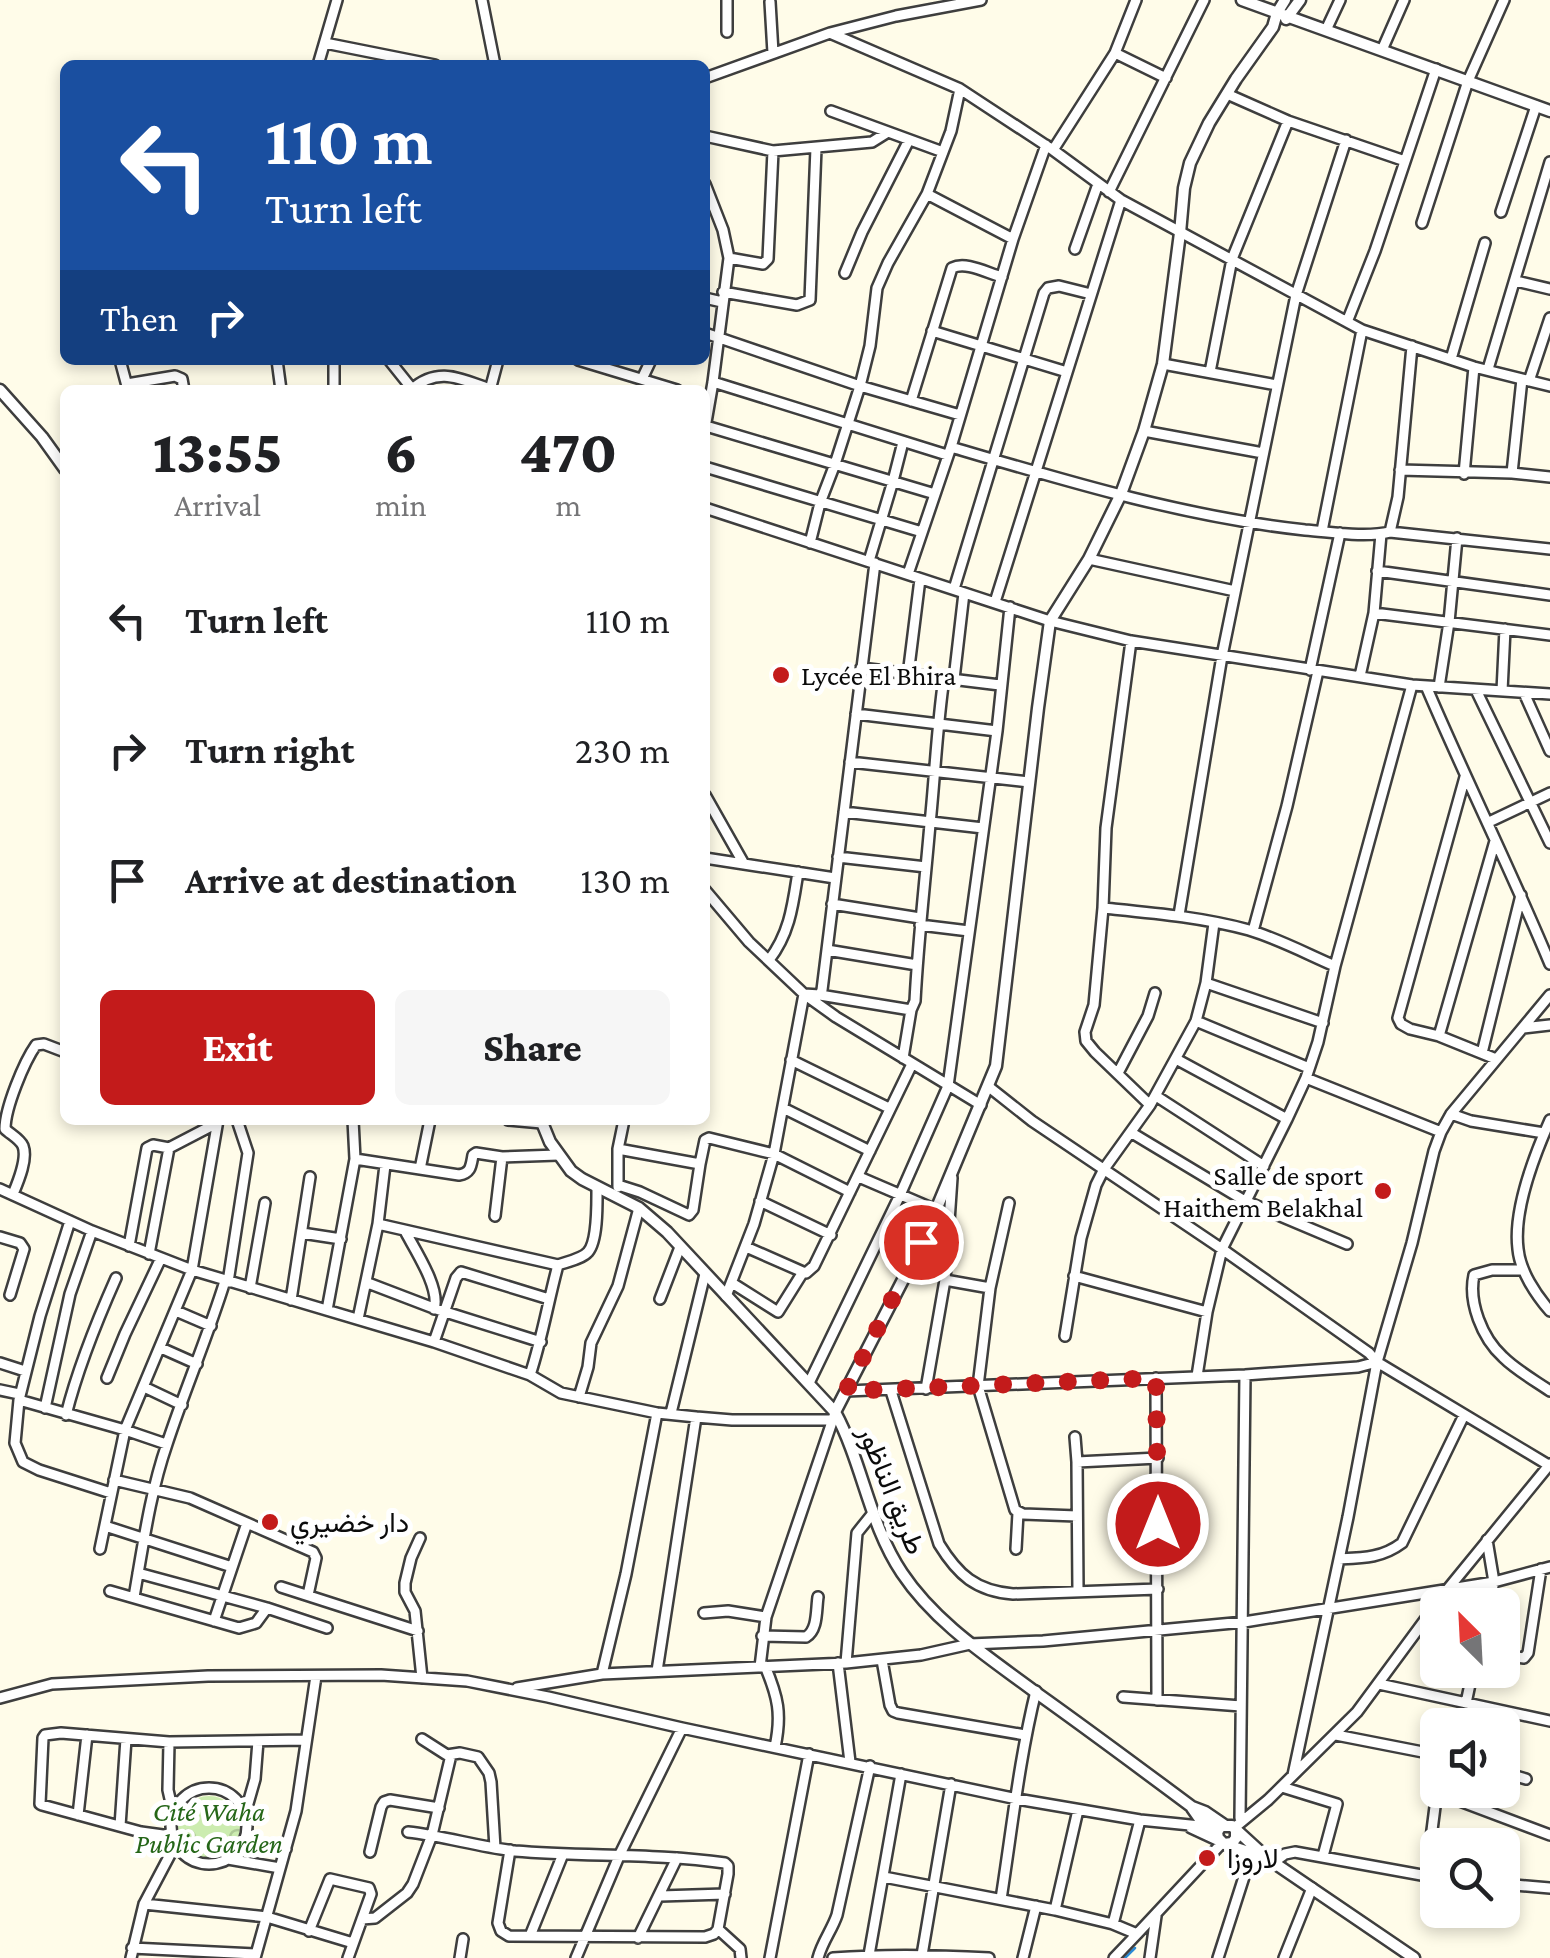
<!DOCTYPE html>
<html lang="en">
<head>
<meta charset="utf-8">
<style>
  body { margin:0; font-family:"Crimson Pro",Vazirmatn,serif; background:#f6f6f6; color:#202124; height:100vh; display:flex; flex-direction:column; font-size:38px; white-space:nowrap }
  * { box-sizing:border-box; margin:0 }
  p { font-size:32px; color:#757577 }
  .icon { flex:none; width:55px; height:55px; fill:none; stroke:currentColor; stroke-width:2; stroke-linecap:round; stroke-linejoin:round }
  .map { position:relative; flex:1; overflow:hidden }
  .panel { position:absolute; left:60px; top:385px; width:650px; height:740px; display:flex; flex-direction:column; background:#fff; border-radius:15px; box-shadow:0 5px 15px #0003 }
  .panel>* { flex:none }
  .guide { position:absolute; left:60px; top:60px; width:650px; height:305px; border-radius:15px; box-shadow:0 5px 15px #0003; background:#1a4fa0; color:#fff; overflow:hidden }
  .needle { width:65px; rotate:336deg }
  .buttons { position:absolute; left:1420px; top:1588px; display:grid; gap:20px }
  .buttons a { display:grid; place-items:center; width:100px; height:100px; border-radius:15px; background:#fff; box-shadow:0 5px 15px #0003; font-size:50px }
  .pin { position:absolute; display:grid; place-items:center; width:85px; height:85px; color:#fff; margin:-42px; border:5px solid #fff; border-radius:50%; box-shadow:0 2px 10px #0007 }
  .me { position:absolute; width:110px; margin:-55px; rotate:0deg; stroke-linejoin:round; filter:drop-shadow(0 0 8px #0008) }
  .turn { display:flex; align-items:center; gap:35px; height:210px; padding:0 40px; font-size:45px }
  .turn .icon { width:130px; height:130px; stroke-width:2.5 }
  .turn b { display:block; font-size:70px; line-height:85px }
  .then { display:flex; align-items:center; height:95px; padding:0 40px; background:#0003; gap:20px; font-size:38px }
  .eta { display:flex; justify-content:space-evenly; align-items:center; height:170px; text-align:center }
  .eta b { font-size:60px; font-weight:800; line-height:70px }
  .button { display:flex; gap:20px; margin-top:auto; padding:20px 40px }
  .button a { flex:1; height:115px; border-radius:15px; background:#c31b1b; color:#fff; font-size:40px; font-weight:800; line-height:115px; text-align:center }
  .button a+a { background:#f6f6f6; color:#202124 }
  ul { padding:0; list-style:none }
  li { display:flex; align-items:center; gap:30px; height:130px; padding:0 40px }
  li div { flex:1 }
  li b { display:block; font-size:38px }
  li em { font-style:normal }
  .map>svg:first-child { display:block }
  .park { fill:url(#park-crowns) }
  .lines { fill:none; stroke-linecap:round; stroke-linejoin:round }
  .stream { stroke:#2c8bd6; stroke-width:2.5 }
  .minor-casing { stroke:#3e3e3e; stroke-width:14 }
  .tertiary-casing { stroke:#3e3e3e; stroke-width:15 }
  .minor { stroke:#fff; stroke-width:9 }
  .tertiary { stroke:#fff; stroke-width:10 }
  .route { stroke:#c31b1b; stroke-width:18; stroke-dasharray:0 32.4 }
  .poi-dot { fill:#c31b1b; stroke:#fff; stroke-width:4 }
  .labels { text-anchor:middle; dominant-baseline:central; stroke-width:10; stroke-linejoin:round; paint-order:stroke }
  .poi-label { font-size:28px; fill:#0b0b0b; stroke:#fff; text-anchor:start }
  .street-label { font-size:28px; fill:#0b0b0b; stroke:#fff }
  .park-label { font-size:28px; font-style:italic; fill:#256618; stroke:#fff }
</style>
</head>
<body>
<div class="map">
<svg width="1550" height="1958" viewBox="0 0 1550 1958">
  <defs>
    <pattern id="park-crowns" width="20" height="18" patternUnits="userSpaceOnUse" patternTransform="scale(2.5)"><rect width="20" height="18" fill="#ccecb0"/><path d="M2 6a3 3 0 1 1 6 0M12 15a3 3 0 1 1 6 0" fill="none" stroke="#aec996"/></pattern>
  </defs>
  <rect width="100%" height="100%" fill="#fffce9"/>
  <path class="park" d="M178 1827a31 31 0 1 1 62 0a31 31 0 1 1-62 0Z"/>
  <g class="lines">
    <path class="stream" d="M1125 1958 1135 1948"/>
    <defs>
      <path id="minor" d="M482 0 495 65
        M727 0V32
        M770 2 773 53
        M1326 30 1340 0
        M830 33 960 89 1053 150 1121 200 1362 330 1474 367 1550 386
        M325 43 435 65
        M1382 50 1404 0
        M1115 53 1166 78
        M318 65 337 0
        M705 78 830 33 896 16 981 0
        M1227 94 1288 121 1405 161
        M831 111 943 152
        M705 136 773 151 872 142 888 132
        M1053 150 1115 53 1136 0
        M705 184 723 230 729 258 713 382 705 428
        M1109 192 1204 0
        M927 194 1013 239
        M1501 212 1536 106
        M1422 223 1468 81 1504 0
        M1075 249 1098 184
        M729 258 763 264 768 259 773 151
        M845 273 862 232 909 140
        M1516 281 1550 289
        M723 292 797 305 810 300 816 148
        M705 298 722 302
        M1347 322 1375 251 1436 69
        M932 331 1067 372
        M705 333 860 386 960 415
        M1451 359 1485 243
        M120 360 127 386
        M277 360 281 390
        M334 360V390
        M389 360 413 390
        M578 360 677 390
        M1163 364 1277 385
        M1488 369 1550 162
        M1210 372 1232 259 1288 121
        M642 379 651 360
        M1529 381 1550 318
        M713 382 947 455
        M127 384 175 376 182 379 184 390
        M411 390C439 365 462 380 493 390
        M490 390 498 360
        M911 401 952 268C966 261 987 273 1002 277
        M706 426 935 494
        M1144 431 1263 453
        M951 447C1066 481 1185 517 1305 530 1332 532 1364 538 1390 532L1550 549
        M705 467 922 532
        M1400 470 1512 473 1550 477
        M1512 473 1522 379
        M1464 474 1474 367
        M705 508 1050 621 1131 641 1412 685 1550 694
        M1322 531 1362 330
        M1390 532 1398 497 1412 346
        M810 543 820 503 835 464 860 386 870 346 877 288 888 263 927 194 951 131 960 89
        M1089 559 1235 591
        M869 561 893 481 903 442
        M1377 571 1550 595
        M908 574 951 447 1013 239 1046 145
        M954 589 1044 293 1048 288 1059 286 1091 294
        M995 602 1121 200
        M1374 613 1550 635
        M1131 641 1106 828 1103 908 1094 1005 1085 1032 1086 1041 1095 1052 1150 1105
        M861 668 1000 685
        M1310 670 1340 533
        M908 675 920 579
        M1360 676 1374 613 1381 534
        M954 679 964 593
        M1426 686C1466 780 1511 870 1550 964
        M1439 687 1449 622 1457 538
        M1476 690 1550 843
        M1502 691 1505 629
        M1524 693 1550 751
        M856 714 997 731
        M850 762 1029 782
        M1465 777 1398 1018 1401 1024 1410 1029 1439 1036 1496 1059
        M705 795 744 864
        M844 812 983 828
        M1489 822 1550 793
        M838 857 926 867
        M705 858 835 878
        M705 890 749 942 804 994 836 1017 981 1105
        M832 904 920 918
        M1103 908C1153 913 1201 917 1249 930 1279 939 1307 954 1335 966
        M1179 915 1222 656 1296 295 1346 140
        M920 925 969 931
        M1253 931 1287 806 1318 671
        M827 950 917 965
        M769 960C790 933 793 904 798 872
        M1206 983 1323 1023
        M820 995 911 1010
        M1196 1021 1309 1068
        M1523 1028 1550 1025
        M1439 1036 1495 841
        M1482 1053 1521 895
        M903 1058 911 1010 915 1001C918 942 925 883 930 824 935 775 937 726 944 678
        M1176 1059 1287 1119
        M791 1060 889 1108
        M1118 1073 1148 1016 1155 993
        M1306 1078 1441 1132
        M989 1087 1032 1121 1222 1249 1369 1353 1377 1362 1550 1466
        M1156 1096 1264 1166
        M783 1108 870 1151
        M1451 1114 1471 1121 1544 1133
        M508 1120 542 1123
        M1550 1120C1534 1156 1513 1210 1518 1249 1520 1271 1536 1295 1550 1311
        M1132 1133 1245 1201 1347 1244
        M618 1149 700 1164 705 1140 709 1138 774 1154 850 1192
        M355 1159 459 1175C471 1173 471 1166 473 1155L476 1153 502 1157 558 1155
        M420 1169 430 1120
        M859 1177 936 1210
        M618 1185 640 1192 689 1215 693 1210 700 1164
        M618 1187V1149L624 1120
        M0 1189 92 1231 192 1270 434 1342 530 1375 561 1393 657 1413 696 1417 732 1420H832
        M13 1194C18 1182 28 1159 23 1146 20 1139 10 1134 5 1129 5 1108 24 1062 36 1045L44 1044 65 1052
        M760 1201 831 1235
        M1009 1203 990 1288 978 1386 1015 1510 1023 1514 1077 1516
        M495 1216 502 1157
        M70 1221 40 1316 19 1400 125 1430 166 1444
        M378 1224 558 1265C566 1262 582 1259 588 1252 598 1241 597 1202 597 1187
        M405 1231C415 1250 441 1289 434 1309
        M302 1233 341 1239
        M0 1237 20 1243 24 1249 10 1295
        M129 1246 147 1148 153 1145 169 1148 217 1123
        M746 1247 803 1272 806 1273 814 1266 912 1064
        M149 1254 169 1148
        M1523 1270H1492L1474 1275C1468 1302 1482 1338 1503 1357 1516 1370 1534 1380 1550 1391
        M1074 1276 1207 1312
        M945 1280 990 1288
        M228 1282 248 1153 237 1120
        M368 1283 436 1309 541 1342
        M732 1283 778 1312 803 1272
        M250 1288 265 1203
        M726 1296 754 1224 774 1154 804 994 820 995 822 990 875 563
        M660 1299 680 1247
        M291 1300 310 1177
        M327 1310 355 1159 353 1120
        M176 1311 211 1326
        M358 1319 378 1224 385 1165
        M1065 1336 1081 1238 1096 1185 1104 1169 1150 1105 1196 1021 1206 983 1214 923
        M434 1342 456 1278 461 1272 549 1299
        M161 1348 197 1364
        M0 1363 25 1371
        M530 1375C542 1339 548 1302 558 1265
        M1197 1376 1207 1312 1222 1249 1287 1119 1306 1078 1318 1042 1335 966 1412 685
        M107 1378 125 1334 161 1258
        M1156 1378 1157 1700
        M809 1383 900 1195 948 1086 997 731 1010 607
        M144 1387 182 1405
        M926 1389 945 1280 952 1178
        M0 1390 19 1394
        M846 1391 1245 1375 1358 1367 1377 1362
        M891 1391 939 1544C958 1575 976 1591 1013 1594L1158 1589
        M579 1397 588 1367 591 1343 618 1286 639 1208
        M19 1400 15 1443 23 1462 39 1470 111 1493
        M45 1408 70 1294 92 1231
        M671 1413 705 1274
        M66 1415C78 1367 96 1323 116 1278
        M1075 1437 1077 1462
        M114 1480 190 1498 313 1552 316 1558 308 1595
        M105 1526 232 1567
        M420 1538 411 1558 405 1583V1592L415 1611 422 1678
        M1487 1540 1494 1582 1488 1605
        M100 1549 125 1430 192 1270 218 1120
        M1016 1549 1018 1513
        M1339 1559C1363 1558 1382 1558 1402 1543L1464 1415
        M138 1573 267 1608 327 1628
        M281 1587 418 1631
        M110 1591 239 1628 256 1623 267 1608
        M1078 1591 1077 1462 1158 1458
        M134 1597C143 1546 150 1493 167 1444 185 1389 208 1336 225 1281
        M704 1613 728 1611 766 1617
        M214 1621 247 1523
        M762 1636 806 1637C818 1630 816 1610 818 1597
        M1502 1655 1524 1658 1528 1653 1541 1569
        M882 1660 890 1705 893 1711 898 1713 1025 1735
        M838 1663 850 1762
        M846 1663 857 1533 873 1513
        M765 1666C778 1697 782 1714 775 1747
        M760 1667 766 1617 834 1416
        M657 1671 696 1417
        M602 1674 626 1574 657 1413
        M1379 1684 1550 1721
        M517 1688 602 1674 846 1663 921 1655 970 1644 1043 1641 1244 1622 1494 1582 1550 1567
        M1123 1697 1241 1706
        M0 1698 52 1684 208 1676 381 1675 467 1681 548 1697 682 1728 1017 1799 1140 1820 1200 1826 1214 1831
        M1466 1703 1473 1670
        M1336 1735 1438 1755
        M422 1739 447 1755 460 1753 478 1757 489 1773 491 1782 495 1848
        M169 1742 168 1790 173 1812
        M1502 1772 1526 1779
        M1293 1775 1348 1517 1377 1362 1412 1243 1434 1151 1441 1132 1451 1114 1550 995
        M1282 1787 1337 1804 1323 1856
        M171 1826a38 38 0 1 1 76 0a38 38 0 1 1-76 0Z
        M245 1814 255 1779 258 1741
        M78 1815 87 1735
        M1240 1818 1245 1375
        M120 1826 126 1739
        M1191 1828 1219 1841
        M1234 1828 1268 1800 1357 1712 1447 1590 1550 1464
        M408 1832C444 1836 479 1847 515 1851 585 1857 655 1853 725 1863L728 1866V1874L718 1929 714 1934 705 1937 509 1936 501 1931 498 1923 510 1850
        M173 1839 170 1836 141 1832 42 1805 40 1804 43 1738 45 1735 61 1733 169 1742 306 1740
        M243 1845 286 1849
        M370 1852 381 1807 384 1802 390 1800 439 1808
        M228 1859 280 1868
        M1274 1862 1285 1854 1295 1852 1438 1878
        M884 1877 1055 1910 1113 1924 1140 1820
        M1426 1877 1436 1799 1441 1794 1550 1835
        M1502 1884 1550 1888
        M660 1896 725 1894
        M1001 1899C1012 1829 1019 1760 1036 1691
        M144 1904 267 1917 353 1943
        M1055 1910 1078 1810
        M362 1919 375 1918 407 1893 413 1884 432 1835 451 1755
        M1113 1924 1137 1934 1222 1843
        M718 1929 740 1949 741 1958
        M309 1931 330 1879 369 1888 371 1894 348 1958
        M530 1936 563 1854
        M638 1938 677 1858
        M132 1948 255 1954
        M869 1955 901 1774
        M922 1955 951 1784
        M131 1958 144 1904 172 1851 179 1850
        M255 1958 296 1811 316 1676
        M460 1958 463 1939
        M576 1958 620 1854 682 1728
        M770 1958 809 1754
        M818 1958C822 1942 832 1930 837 1915L870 1766
        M833 1958C885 1954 937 1955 989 1958
        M1023 1958 1036 1906
        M1114 1958 1137 1934
        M1150 1958 1156 1916
        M1218 1958 1251 1855
        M1284 1958 1312 1888"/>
      <path id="tertiary" d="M1242 0 1550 111
        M1286 19 1300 0
        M0 390 42 437 65 469
        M541 1120 550 1142 571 1171 582 1179 639 1208 667 1232 835 1412C863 1464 869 1524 902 1573 936 1624 990 1658 1038 1694 1090 1731 1141 1769 1192 1807L1205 1812 1224 1825
        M835 1412 906 1274 936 1210 996 1066 1038 708 1050 621 1089 559 1121 494 1144 431 1163 364 1180 233 1184 188 1190 163 1209 123 1236 79 1273 27 1277 13 1285 0
        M1192 1808 1199 1818 1218 1830
        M1236 1830V1838L1232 1843 1224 1844 1218 1838 1217 1832 1221 1826H1232L1267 1858 1414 1958
        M1227 1845 1267 1858"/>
    </defs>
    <use href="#minor" class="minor-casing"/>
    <use href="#tertiary" class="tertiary-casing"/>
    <use href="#minor" class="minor"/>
    <use href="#tertiary" class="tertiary"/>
  </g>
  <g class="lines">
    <path class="route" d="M921 1242 846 1391 1156 1378 1158 1524"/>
  </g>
  <g class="poi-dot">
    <circle cx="781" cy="675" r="10"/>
    <circle cx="1383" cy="1191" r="10"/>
    <circle cx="270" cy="1522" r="10"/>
    <circle cx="1207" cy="1858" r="10"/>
  </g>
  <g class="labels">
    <g class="poi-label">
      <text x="801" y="675">Lycée El Bhira</text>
      <text x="1363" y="1175" text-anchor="end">Salle de sport<tspan x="1363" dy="32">Haithem Belakhal</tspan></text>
      <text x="290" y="1522">دار خضيري</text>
      <text x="1227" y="1858">لاروزا</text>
    </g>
    <g class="street-label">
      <text transform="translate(892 1490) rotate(68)">طريق الناظور</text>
    </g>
    <g class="park-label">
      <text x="209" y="1811">Cité Waha<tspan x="209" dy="32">Public Garden</tspan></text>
    </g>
  </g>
</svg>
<div class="buttons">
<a><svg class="needle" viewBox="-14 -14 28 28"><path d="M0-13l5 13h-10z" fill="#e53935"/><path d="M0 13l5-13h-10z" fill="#757577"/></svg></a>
<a><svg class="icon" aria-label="sound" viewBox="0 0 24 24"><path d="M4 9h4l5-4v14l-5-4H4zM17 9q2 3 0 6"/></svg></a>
<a><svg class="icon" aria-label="search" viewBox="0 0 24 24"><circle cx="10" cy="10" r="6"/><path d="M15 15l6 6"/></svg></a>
</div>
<div class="pin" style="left:921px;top:1242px;background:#d93025"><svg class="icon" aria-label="arrive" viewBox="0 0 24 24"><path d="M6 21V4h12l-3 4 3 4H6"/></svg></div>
<svg class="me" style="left:1158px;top:1524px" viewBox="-20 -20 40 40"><circle r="17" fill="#c31b1b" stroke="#fff" stroke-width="3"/><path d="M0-11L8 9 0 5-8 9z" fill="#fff"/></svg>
<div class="guide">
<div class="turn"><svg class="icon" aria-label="left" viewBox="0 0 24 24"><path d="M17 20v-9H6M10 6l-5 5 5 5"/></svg><div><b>110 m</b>Turn left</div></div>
<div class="then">Then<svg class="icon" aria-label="right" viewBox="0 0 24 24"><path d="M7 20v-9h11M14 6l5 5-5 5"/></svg></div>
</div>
<section class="panel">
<div class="eta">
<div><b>13:55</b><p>Arrival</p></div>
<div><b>6</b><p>min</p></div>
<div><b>470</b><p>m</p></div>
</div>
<ul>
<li><svg class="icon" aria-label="left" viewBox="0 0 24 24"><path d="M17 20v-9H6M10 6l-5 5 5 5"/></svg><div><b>Turn left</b></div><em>110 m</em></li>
<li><svg class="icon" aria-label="right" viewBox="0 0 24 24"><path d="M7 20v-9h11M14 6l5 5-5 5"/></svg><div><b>Turn right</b></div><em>230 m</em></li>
<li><svg class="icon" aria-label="arrive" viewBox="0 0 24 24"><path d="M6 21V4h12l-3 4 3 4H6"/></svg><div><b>Arrive at destination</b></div><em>130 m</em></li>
</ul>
<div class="button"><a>Exit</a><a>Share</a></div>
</section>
</div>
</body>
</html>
